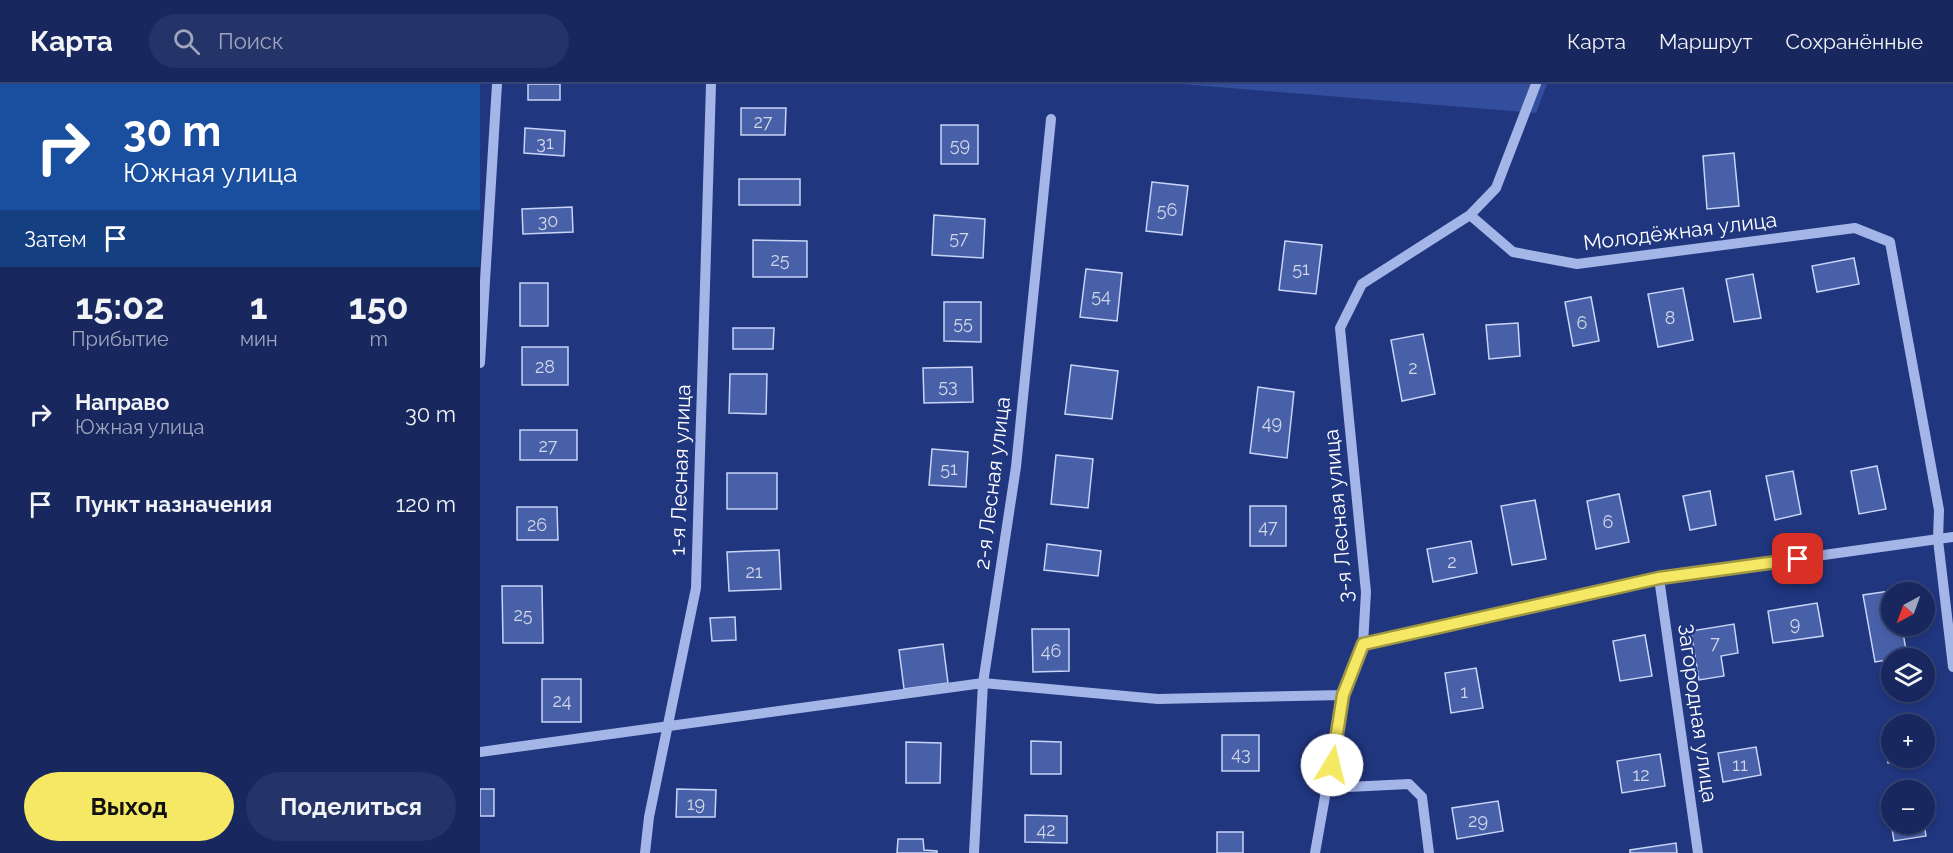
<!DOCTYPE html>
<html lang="ru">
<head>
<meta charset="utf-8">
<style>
  body { margin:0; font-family:Raleway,sans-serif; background:#253468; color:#f1f3f6; height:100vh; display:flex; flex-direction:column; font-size:22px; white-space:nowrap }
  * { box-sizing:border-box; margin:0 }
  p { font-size:20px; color:#9fa6bd }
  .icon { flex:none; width:33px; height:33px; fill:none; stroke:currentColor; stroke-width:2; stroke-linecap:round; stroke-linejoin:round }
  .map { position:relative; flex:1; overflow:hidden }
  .side { display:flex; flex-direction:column; background:#18285f; width:480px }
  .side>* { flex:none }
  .banner { background:#1a4fa0; color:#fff; overflow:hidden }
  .needle { width:39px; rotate:221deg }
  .buttons { position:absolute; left:1401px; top:498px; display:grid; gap:12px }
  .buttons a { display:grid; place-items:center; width:54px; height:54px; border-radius:50%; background:#18285f; box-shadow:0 3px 9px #0003,0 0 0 2px #364474; font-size:30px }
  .pin { position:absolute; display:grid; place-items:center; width:51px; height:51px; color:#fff; margin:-26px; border-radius:12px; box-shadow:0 3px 9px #0006 }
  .me { position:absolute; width:66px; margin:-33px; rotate:9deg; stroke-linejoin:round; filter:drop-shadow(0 0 4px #0008) }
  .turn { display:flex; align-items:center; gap:21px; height:126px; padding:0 24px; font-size:27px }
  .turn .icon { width:78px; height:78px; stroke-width:2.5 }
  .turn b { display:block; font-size:42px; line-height:51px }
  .then { display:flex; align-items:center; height:57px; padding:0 24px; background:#0003; gap:12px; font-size:22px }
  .eta { display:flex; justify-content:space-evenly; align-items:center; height:102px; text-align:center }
  .eta b { font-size:36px; font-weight:700; line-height:42px }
  .action { display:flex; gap:12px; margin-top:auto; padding:12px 24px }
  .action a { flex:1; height:69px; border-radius:36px; background:#f5e865; color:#111; font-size:24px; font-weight:700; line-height:69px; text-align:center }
  .action a+a { background:#253468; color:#f1f3f6 }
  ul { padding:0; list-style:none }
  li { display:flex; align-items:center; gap:18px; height:90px; padding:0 24px }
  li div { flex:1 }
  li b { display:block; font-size:22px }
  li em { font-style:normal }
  header { display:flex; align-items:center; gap:36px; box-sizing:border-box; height:84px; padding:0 30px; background:#18285f; border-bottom:2px solid #364474 }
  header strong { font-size:28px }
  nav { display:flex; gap:33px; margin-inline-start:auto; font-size:21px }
  .search { width:420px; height:54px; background:#253468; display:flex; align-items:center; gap:15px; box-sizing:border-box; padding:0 21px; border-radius:33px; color:#9fa6bd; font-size:22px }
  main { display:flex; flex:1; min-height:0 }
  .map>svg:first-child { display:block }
  .green { fill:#334e9d }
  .building { fill:#4860a8; stroke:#c8d4f6; stroke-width:1.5 }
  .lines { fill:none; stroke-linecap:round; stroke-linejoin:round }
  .minor { stroke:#a4b5e7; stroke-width:10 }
  .route-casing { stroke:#9f9742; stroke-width:15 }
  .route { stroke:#f5e865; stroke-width:10 }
  .labels { text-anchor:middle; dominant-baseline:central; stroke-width:4.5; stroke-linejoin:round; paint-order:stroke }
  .number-label { font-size:18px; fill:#d1d7e9 }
  .street-label { font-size:21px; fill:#fff; stroke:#20367f }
</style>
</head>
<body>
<header>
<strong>Карта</strong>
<div class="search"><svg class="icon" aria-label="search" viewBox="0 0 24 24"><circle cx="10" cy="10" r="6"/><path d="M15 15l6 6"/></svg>Поиск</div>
<nav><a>Карта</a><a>Маршрут</a><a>Сохранённые</a></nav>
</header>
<main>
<section class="side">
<div class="banner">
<div class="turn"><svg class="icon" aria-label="right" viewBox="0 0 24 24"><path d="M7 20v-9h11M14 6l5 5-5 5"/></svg><div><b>30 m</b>Южная улица</div></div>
<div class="then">Затем<svg class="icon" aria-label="arrive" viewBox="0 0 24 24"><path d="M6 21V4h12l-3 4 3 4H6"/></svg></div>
</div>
<div class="eta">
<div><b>15:02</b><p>Прибытие</p></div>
<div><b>1</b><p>мин</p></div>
<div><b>150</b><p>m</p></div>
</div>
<ul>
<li><svg class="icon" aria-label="right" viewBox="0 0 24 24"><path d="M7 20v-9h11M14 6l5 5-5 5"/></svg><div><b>Направо</b><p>Южная улица</p></div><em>30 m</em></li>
<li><svg class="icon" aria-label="arrive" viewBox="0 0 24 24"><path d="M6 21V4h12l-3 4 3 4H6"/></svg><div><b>Пункт назначения</b></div><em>120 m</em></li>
</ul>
<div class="action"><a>Выход</a><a>Поделиться</a></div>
</section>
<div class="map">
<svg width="1473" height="769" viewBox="0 0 1473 769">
  <rect width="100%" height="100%" fill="#20367f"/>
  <path class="green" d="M701 0H1067L1056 29Z"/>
  <path class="building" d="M48 0H80V16H48Z
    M261 24H306L305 51H261Z
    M461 41H498V80H461Z
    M45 44 85 47 84 72 44 69Z
    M1254 69 1259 122 1227 125 1223 72Z
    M259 95H320V121H259Z
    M672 98 708 102 702 151 666 147Z
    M92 123 93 148 43 150 42 125Z
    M454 131 505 135 503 174 452 171Z
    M273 156 327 157V193H273Z
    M805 157 842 161 836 210 799 206Z
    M1374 174 1379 200 1337 208 1332 182Z
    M606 185 642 189 637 237 600 233Z
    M1273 190 1281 234 1254 238 1246 195Z
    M40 199H68V242H40Z
    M1203 204 1213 256 1178 263 1168 210Z
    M1111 213 1119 257 1093 262 1085 218Z
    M464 218H501V258L464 257Z
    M1038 239 1040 272 1009 275 1006 241Z
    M253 244H294L293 265H253Z
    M943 250 955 310 922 317 911 256Z
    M42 263H88V301H42Z
    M591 281 638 287 632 335 585 330Z
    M492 283 493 318 444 319 443 284Z
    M250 290H287L286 330 249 329Z
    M778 303 814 308 807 374 770 369Z
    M40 346H97V376H40Z
    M452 365 488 368 486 403 449 401Z
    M576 371 613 375 608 424 571 420Z
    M1397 382 1406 425 1379 430 1371 387Z
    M1313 387 1321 430 1295 436 1286 392Z
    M247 389H297V425H247Z
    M1230 407 1236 441 1210 446 1203 412Z
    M1139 410 1149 458 1116 465 1107 417Z
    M1055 416 1066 475 1032 481 1021 422Z
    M770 422H806V462H770Z
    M37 423H77L78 456H37Z
    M991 457 997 489 953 498 947 465Z
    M567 460 621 467 618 492 564 486Z
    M299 466 301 505 249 507 247 468Z
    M22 502H62L63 559H23Z
    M1416 506V508H1412V542H1422L1427 573 1395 578 1383 511Z
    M1337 519 1343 552 1293 559 1288 527Z
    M255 533 256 556 232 557 230 534Z
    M1254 540 1258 569 1241 572 1244 592 1219 596 1211 547Z
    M552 545H589V587L553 588Z
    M1165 551 1172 592 1140 597 1133 557Z
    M463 560 468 599 424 605 419 566Z
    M996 584 1003 624 971 629 965 589Z
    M62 595H101V638H62Z
    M1412 650V674H1441L1408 679 1404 651Z
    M742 651H779V687H742Z
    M551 657 581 658V690H551Z
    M426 658 461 659 460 699H426Z
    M1276 663 1281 691 1243 698 1238 669Z
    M1180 670 1185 702 1142 709 1137 677Z
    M0 705H14V732H0Z
    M197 705 236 706 235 733H196Z
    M1406 710H1412V740H1444L1446 752 1414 757Z
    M1018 717 1023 747 977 755 972 724Z
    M545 731 587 732V759L545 758Z
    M737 748H763V769H737Z
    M418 755H443L444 766 457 767V769H417Z
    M1196 759 1197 769H1150V766Z"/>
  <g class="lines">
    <path class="minor" d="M990 131 1016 104 1056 0
      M0 279 17 0
      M1179 494 1218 769
      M883 560 1179 494 1473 453
      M0 668 503 599 678 615 863 611
      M848 704 929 700 942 713 949 769
      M165 769 169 733 216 504 231 0
      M494 769 503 599 536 383 571 35
      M835 769 863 611 883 560 886 508 860 244 882 200 990 131 1033 168 1097 180 1375 144 1410 158 1459 426 1458 456 1473 583"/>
  </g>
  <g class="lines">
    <defs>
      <path id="route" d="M852 681 863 611 883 560 1179 494 1318 475"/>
    </defs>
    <use href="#route" class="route-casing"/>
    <use href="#route" class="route"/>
  </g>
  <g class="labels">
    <g class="number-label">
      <text x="283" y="37">27</text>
      <text x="65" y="58">31</text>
      <text x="480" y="60">59</text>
      <text x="687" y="125">56</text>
      <text x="68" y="136">30</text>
      <text x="479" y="153">57</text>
      <text x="300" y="175">25</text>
      <text x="821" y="184">51</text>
      <text x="621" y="211">54</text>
      <text x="1190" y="233">8</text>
      <text x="483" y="238">55</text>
      <text x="1102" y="238">6</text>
      <text x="65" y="282">28</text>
      <text x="933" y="283">2</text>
      <text x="468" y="301">53</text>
      <text x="792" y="338">49</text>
      <text x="68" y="361">27</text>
      <text x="469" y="384">51</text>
      <text x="1128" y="437">6</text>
      <text x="57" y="440">26</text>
      <text x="788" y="442">47</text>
      <text x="972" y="477">2</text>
      <text x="274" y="487">21</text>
      <text x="43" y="530">25</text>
      <text x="1315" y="539">9</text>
      <text x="1235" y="558">7</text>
      <text x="571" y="566">46</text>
      <text x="984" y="607">1</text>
      <text x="82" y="616">24</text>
      <text x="761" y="669">43</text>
      <text x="1260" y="680">11</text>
      <text x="1161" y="690">12</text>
      <text x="216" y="719">19</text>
      <text x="998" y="736">29</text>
      <text x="566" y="745">42</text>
    </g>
    <g class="street-label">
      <text transform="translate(1200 147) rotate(-7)">Молодёжная улица</text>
      <text transform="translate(200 386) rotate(-88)">1-я Лесная улица</text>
      <text transform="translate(512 399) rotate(-83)">2-я Лесная улица</text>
      <text transform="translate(858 432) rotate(-95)">3-я Лесная улица</text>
      <text transform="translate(1218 629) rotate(82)">Загородная улица</text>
    </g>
  </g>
</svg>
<div class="buttons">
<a><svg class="needle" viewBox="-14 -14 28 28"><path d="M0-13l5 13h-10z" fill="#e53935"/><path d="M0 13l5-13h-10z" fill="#9fa6bd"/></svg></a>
<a><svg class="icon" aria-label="layers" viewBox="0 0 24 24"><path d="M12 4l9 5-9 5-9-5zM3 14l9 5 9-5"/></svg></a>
<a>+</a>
<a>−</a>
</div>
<div class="pin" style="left:1318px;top:475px;background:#d93025"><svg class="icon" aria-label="arrive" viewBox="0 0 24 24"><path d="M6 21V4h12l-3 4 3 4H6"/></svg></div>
<svg class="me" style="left:852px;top:681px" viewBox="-20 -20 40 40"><circle r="19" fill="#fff"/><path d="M0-13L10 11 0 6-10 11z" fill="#f5e865"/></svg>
</div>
</main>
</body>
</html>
